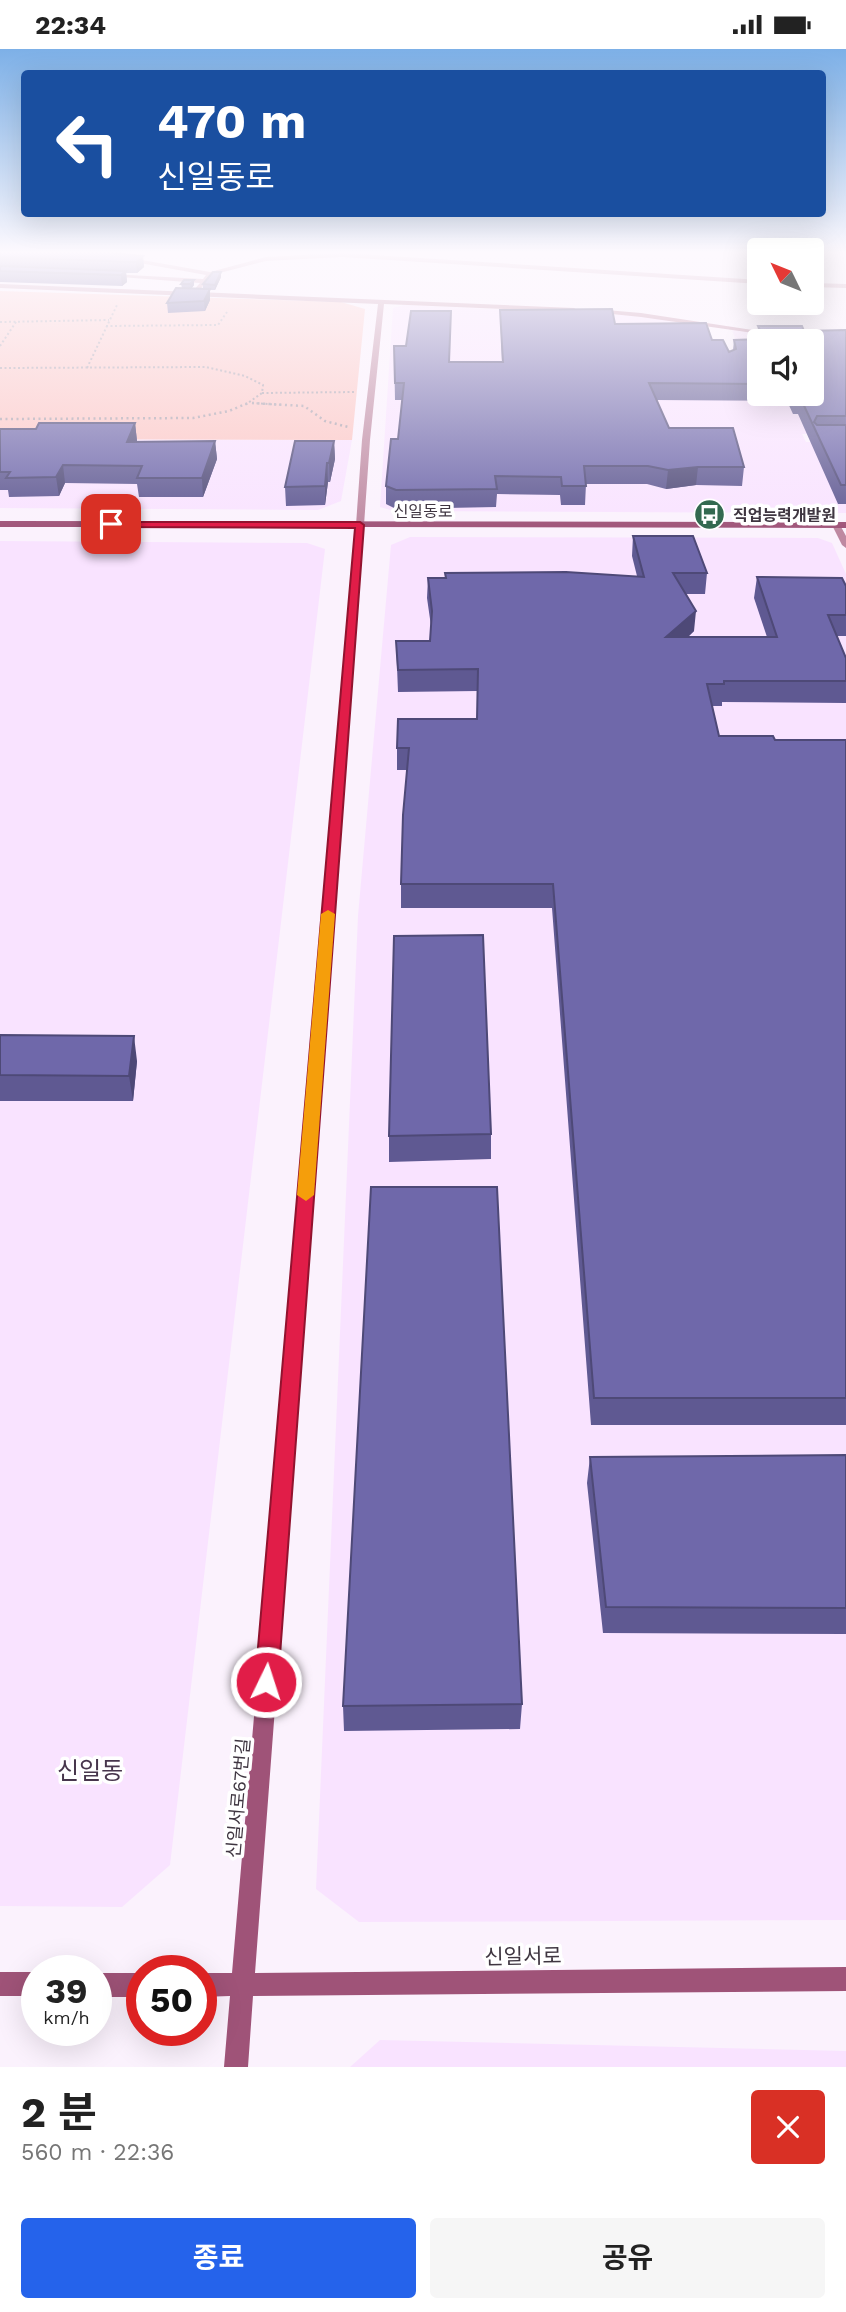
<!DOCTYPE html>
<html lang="ko">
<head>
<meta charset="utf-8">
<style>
  body { margin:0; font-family:"Work Sans","Noto Sans KR",sans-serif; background:#f6f6f6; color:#222; height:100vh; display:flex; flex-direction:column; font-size:26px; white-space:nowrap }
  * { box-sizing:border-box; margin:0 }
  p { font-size:23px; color:#767676 }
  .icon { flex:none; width:38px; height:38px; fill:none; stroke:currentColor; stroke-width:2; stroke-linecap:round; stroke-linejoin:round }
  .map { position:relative; height:2018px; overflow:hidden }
  .sheet { display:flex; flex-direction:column; background:#fff; flex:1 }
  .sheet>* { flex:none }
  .banner { position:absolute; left:21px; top:21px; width:805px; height:147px; border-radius:7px; box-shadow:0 7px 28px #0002; background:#1a4fa0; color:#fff; overflow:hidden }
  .needle { width:46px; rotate:313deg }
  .tools { position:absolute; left:747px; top:189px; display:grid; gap:14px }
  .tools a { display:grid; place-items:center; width:77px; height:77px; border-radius:7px; background:#fff; box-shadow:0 7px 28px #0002; font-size:35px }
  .speed { position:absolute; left:21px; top:1906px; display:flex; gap:14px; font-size:35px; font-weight:700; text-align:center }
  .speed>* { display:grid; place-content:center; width:91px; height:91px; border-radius:50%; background:#fff; box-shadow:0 7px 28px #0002; line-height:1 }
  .speed small { font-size:18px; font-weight:400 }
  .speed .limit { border:10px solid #d22; background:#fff; color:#111 }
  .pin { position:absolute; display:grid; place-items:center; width:60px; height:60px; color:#fff; margin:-30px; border-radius:14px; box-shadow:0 4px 10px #0006 }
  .me { position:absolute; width:77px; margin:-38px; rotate:4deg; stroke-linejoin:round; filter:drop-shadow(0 0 5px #0008) }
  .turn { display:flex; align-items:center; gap:24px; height:147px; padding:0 21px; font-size:32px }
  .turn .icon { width:91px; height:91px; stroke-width:2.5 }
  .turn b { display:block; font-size:49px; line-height:60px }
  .round { display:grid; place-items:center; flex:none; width:74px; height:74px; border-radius:7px; background:#f6f6f6 }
  .overview { display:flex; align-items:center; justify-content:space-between; height:119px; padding:0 21px }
  h1 { font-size:42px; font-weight:700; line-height:52px }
  .cta { display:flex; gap:14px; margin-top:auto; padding:14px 21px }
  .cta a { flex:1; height:80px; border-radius:7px; background:#2563eb; color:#fff; font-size:28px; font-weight:700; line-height:80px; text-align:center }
  .cta a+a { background:#f6f6f6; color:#222 }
  .status { display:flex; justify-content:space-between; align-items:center; height:49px; padding:0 35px; background:#fff; direction:ltr }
  .status svg { height:19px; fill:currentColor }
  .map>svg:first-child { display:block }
  .built { fill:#f9e3ff; fill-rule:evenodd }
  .green { fill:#fcc6c3 }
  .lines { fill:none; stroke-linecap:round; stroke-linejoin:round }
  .path-far1 { stroke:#a9a0ab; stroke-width:2; stroke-dasharray:2 2.5; stroke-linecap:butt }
  .path { stroke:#a9a0ab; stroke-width:2.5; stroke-dasharray:2 3.5; stroke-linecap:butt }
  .minor { fill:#be89a1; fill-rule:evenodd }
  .secondary { fill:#9f5378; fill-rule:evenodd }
  .wall { fill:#5f5992; fill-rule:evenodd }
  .shaded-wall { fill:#4e4977 }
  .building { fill:#6f68aa; stroke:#4e4977; stroke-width:2 }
  .route { fill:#e11d48; stroke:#92132f; stroke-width:2 }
  .slow { fill:#f59e0b }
  .labels { text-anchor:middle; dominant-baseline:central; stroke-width:7; stroke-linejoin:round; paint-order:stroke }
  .far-street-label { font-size:16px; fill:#3f3641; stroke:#fff }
  .far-poi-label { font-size:16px; font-weight:bold; fill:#3f3641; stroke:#fff; text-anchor:start }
  .street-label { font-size:18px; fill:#3f3641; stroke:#fff }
  .near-street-label { font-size:21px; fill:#3f3641; stroke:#fff }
  .near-quarter-label { font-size:24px; fill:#47354c; stroke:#fff }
</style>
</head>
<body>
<div class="status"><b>22:34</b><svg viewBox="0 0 49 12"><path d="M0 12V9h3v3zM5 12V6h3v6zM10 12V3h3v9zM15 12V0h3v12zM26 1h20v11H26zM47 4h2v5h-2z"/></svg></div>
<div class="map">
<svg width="846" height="2018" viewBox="0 0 846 2018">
  <rect width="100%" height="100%" fill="#fbf2fd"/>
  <path class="built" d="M404 256 625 266 706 276 718 317H744L732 280 846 295V385H802L806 393H846V464L394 462 380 458 393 259ZM760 292H812V345H760Z
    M0 390 352 391 341 452 318 461 0 459Z
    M410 488 818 489 832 494 846 525V1871L359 1873 316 1840 358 867 391 496Z
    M0 492 307 494 325 500 170 1816 122 1858 0 1857Z
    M380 1991 846 2002V2018H350Z"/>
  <path class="green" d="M0 242 341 253 365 260 352 391 0 390Z"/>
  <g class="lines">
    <path class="path-far1" d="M0 273 109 271
      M106 277 218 276 227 263
      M0 297 16 273
      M0 319 206 318 245 327 263 336 262 344 245 356
      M87 319 117 256
      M262 344 355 343
      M252 354 283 356"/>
    <path class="path" d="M252 354 304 357 325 372 348 378
      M0 370 193 369 229 362 248 354"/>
    <path class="minor" d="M342 204 760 231V235L342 208 266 212 212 226 198 243 574 259 577 261 574 263 384 255 370 391 364 476 360 479 356 476 362 391 378 255 0 239V235L192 243 200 234 107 227 110 225 203 230 206 226 123 211 125 208 210 223 266 208Z
      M812 234 846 235V239L812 238Z
      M594 260 641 264 778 285 775 287 641 268 592 263Z
      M833 474 840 476 846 487V499L842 496 832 476Z"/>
    <path class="secondary" d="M0 472 846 473V479L364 478 255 1924 846 1918V1942L253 1947 248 2018H224L230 1947 201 1948V1924H232L356 478H0Z
      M0 1923H37V1947H0Z
      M96 1924H142V1948H96Z"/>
  </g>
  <path class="wall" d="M0 202 143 207 144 218 137 224H126L127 233 122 237 0 233Z
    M221 223V228L215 241H210V251L205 262 168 264 167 254 182 239 181 235 194 231V236L192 239 203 240V235Z
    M500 261 615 275 712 291 729 303 733 301 734 291 757 290 758 277 804 282 846 281V455H838L798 365H793L787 352 656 351 669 379 744 418 742 437 696 436 666 440 647 435H586L585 456H561L560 446 497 445 496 458 396 460 386 455V437L398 390 402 351H395L394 297 450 313H502ZM760 292 812 345H760Z
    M135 374 137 392H215L217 410 203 448H139L137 435 65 434 59 447 9 448 8 441H0V380H36Z
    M334 392 335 410 330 433H328L325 456 286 457 285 438Z
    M633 487 707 524 705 545H686L694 582 688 588H767L754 549 757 528 846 537V587H837L846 609V654L722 653V657H712L719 687 775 691H846V1376H591L552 859H401V835L407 721H397V699L477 670V642L398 643 396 592H430L431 577 427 549 428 529 637 527 632 507Z
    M0 986 137 1012 133 1052H0Z
    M491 1085V1110L389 1113V1087Z
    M846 1406V1585L603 1584 587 1434 590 1408Z
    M522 1655 520 1680 344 1682 343 1657Z"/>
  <path class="shaded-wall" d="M143 207 144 218 137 224 136 213Z
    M126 222 127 233 122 237 121 226Z
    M221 223V228L215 241V236Z
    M194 231V236L191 240 190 235Z
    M210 240V251L205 262 204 252Z
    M135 374 137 392 129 411 127 393Z
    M215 392 217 410 203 448 202 429Z
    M334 392 335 410 330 433 329 414Z
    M327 414 328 433 325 456V437Z
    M63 416 65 434 59 447 56 428Z
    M698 418 696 436 666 440 668 421Z
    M696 562 694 582 664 610 666 588Z
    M134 987 137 1012 133 1052 129 1027Z"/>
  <path class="building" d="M0 202H97L143 207 136 213 0 208Z
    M0 217 126 222 121 226 0 222Z
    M213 223H221L215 236 203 235Z
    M184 231H194L190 235H181Z
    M176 239 210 240 204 252 167 254Z
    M612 260 615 275 706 274 712 291H723L729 303 736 300 734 291 764 290 758 277H802L804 282 846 281V367H817L814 373 817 376H846V436H841L800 348H795L794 345H812V292H760V335L649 334 669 379H733L744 418H698L668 421 648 417H584L586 437H562L561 428 495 427 497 440 396 441 386 437 391 390H398L404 334H395L394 297H406L411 262H451L449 313H503L500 261Z
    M39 374H135L127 393 215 392 202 429H137L142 417 63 416 56 428 6 429 10 423H0V380H36Z
    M295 392H334L329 414H327L325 437 285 438Z
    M633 487H693L707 524H673L696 562 666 588H777L757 528 842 529 846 537V566H828L846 609V632H724V635H707L719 687H773L775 691H846V1349H594L553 835H401L403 766 409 699H397L398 670H477L478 620 398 621 396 592H430L432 562 428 529H446L445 524 566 523 644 528Z
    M483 886 491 1085 389 1087 394 887Z
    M0 986 134 987 129 1027 0 1026Z
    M371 1138H497L522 1655 343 1657Z
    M846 1406V1559L606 1558 590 1408Z"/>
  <linearGradient id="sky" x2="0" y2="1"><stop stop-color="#7db0e7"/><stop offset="0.42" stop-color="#fdf9fe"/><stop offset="1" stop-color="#fdf9fe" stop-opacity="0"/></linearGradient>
  <rect width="846" height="484" fill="url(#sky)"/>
  <path class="route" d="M107 473H360L364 476 278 1633 275 1640 266 1643 258 1640 255 1633 355 479 111 478 106 475Z"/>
  <path class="slow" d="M328 861 335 865 314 1146 306 1152 297 1146 321 865Z"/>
  <defs>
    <symbol id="bus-disc" viewBox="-11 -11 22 22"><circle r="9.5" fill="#336950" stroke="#fff"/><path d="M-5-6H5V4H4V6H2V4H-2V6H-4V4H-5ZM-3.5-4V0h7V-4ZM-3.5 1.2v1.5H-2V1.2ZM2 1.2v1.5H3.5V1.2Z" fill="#fff"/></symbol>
  </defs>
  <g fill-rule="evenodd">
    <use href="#bus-disc" x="692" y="448" width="35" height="35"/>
  </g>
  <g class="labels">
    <g class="far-street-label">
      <text x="423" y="462">신일동로</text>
    </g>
    <g class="far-poi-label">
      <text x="733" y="466">직업능력개발원</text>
    </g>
    <g class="street-label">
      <text transform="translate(238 1749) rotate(-85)">신일서로67번길</text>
    </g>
    <g class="near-street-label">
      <text transform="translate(523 1907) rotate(-1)">신일서로</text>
    </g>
    <g class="near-quarter-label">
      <text x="90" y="1722">신일동</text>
    </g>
  </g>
</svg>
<div class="tools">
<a><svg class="needle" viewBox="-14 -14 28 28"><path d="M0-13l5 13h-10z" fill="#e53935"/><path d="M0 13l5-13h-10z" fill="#767676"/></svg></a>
<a><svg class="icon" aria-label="sound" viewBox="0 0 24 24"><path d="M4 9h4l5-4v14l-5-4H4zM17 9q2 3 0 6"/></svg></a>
</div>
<div class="speed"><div>39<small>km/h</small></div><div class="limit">50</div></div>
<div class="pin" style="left:111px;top:475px;background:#d93025"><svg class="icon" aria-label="arrive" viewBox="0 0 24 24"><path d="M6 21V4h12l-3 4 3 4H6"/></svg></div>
<svg class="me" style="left:266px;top:1633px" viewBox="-20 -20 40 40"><circle r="17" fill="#e11d48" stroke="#fff" stroke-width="3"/><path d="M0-11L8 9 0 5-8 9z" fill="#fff"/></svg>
<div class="banner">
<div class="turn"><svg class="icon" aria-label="left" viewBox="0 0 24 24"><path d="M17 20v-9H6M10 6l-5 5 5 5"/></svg><div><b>470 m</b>신일동로</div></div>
</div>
</div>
<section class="sheet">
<div class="overview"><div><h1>2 분</h1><p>560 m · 22:36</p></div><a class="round" style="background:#d93025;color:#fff"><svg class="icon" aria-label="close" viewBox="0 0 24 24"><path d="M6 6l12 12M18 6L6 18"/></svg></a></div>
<div class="cta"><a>종료</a><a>공유</a></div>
</section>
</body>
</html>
